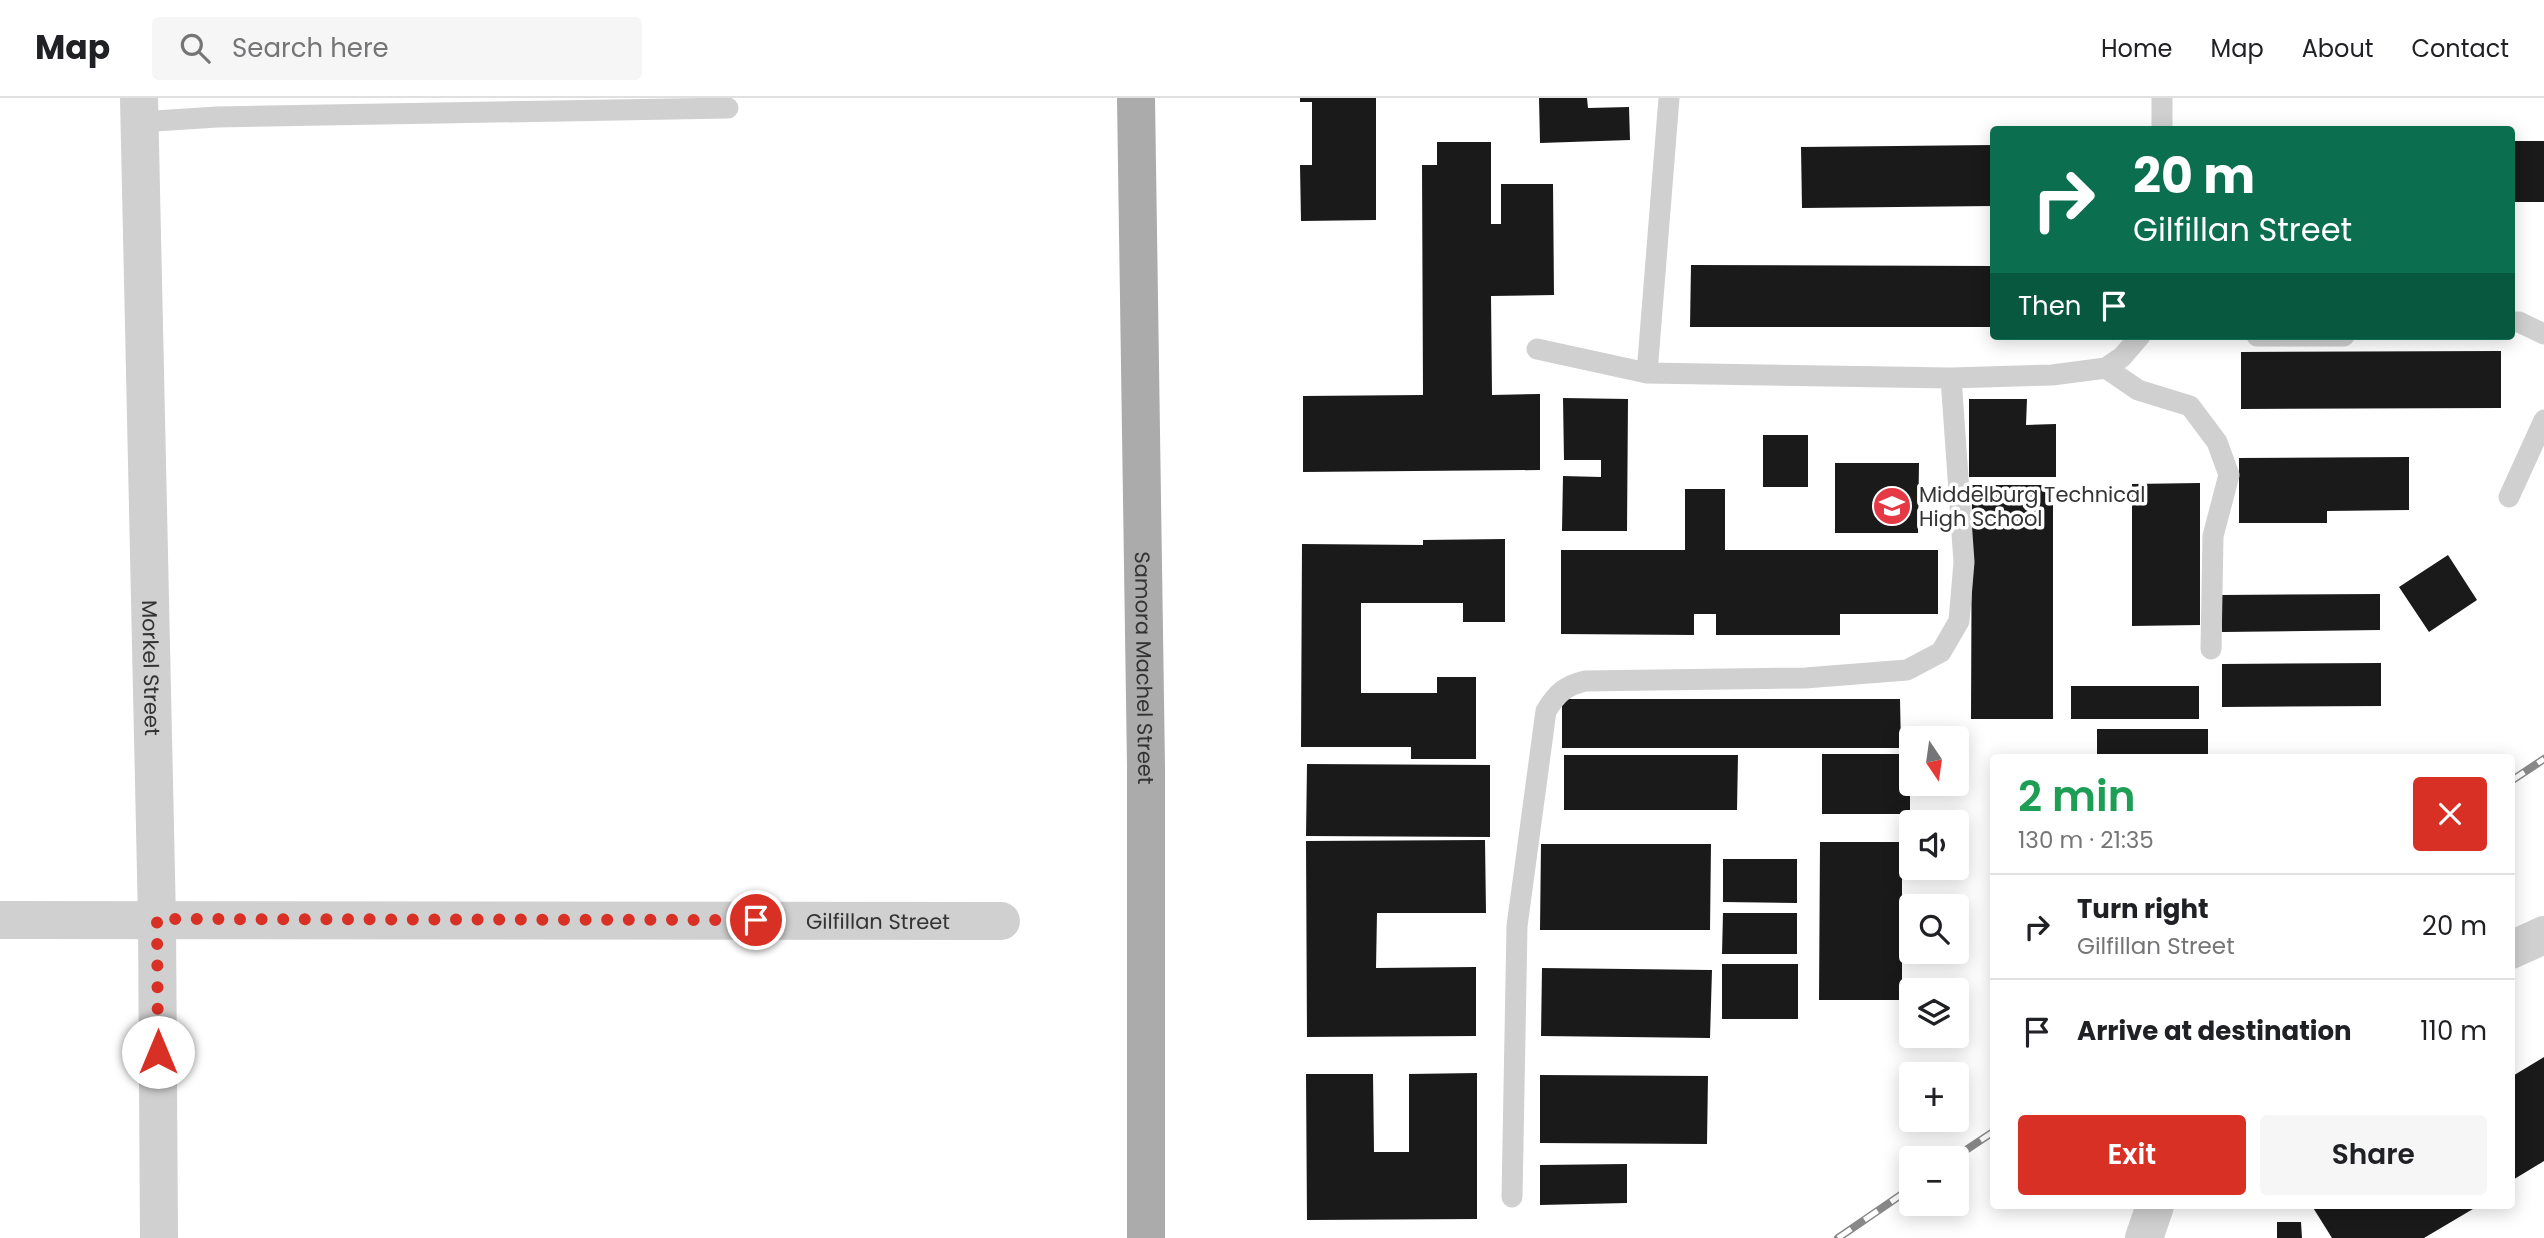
<!DOCTYPE html>
<html lang="en">
<head>
<meta charset="utf-8">
<style>
  body { margin:0; font-family:Poppins,sans-serif; background:#f6f6f6; color:#202124; height:100vh; display:flex; flex-direction:column; font-size:26px; white-space:nowrap }
  * { box-sizing:border-box; margin:0 }
  p { font-size:23px; color:#757577 }
  .icon { flex:none; width:38px; height:38px; fill:none; stroke:currentColor; stroke-width:2; stroke-linecap:round; stroke-linejoin:round }
  .map { position:relative; flex:1; overflow:hidden }
  .panel { position:absolute; left:1990px; top:656px; width:525px; height:455px; display:flex; flex-direction:column; background:#fff; border-radius:7px; box-shadow:0 4px 18px #0003 }
  .panel>* { flex:none }
  .banner { position:absolute; left:1990px; top:28px; width:525px; height:214px; border-radius:7px; box-shadow:0 4px 18px #0003; background:#0b6e4f; color:#fff; overflow:hidden }
  .needle { width:46px; rotate:167deg }
  .controls { position:absolute; left:1899px; top:628px; display:grid; gap:14px }
  .controls a { display:grid; place-items:center; width:70px; height:70px; border-radius:7px; background:#fff; box-shadow:0 4px 18px #0003; font-size:35px }
  .pin { position:absolute; display:grid; place-items:center; width:60px; height:60px; color:#fff; margin:-30px; border:4px solid #fff; border-radius:50%; box-shadow:0 2px 7px #0007 }
  .me { position:absolute; width:77px; margin:-38px; rotate:0deg; stroke-linejoin:round; filter:drop-shadow(0 0 5px #0008) }
  .turn { display:flex; align-items:center; gap:24px; height:147px; padding:0 28px; font-size:32px }
  .turn .icon { width:91px; height:91px; stroke-width:2.5 }
  .turn b { display:block; font-size:49px; line-height:60px }
  .then { display:flex; align-items:center; height:66px; padding:0 28px; background:#0003; gap:14px; font-size:26px }
  .round { display:grid; place-items:center; flex:none; width:74px; height:74px; border-radius:7px; background:#f6f6f6 }
  .overview { display:flex; align-items:center; justify-content:space-between; height:119px; padding:0 28px }
  h1 { font-size:42px; font-weight:600; line-height:52px; color:#1e9e55 }
  .button { display:flex; gap:14px; margin-top:auto; padding:14px 28px }
  .button a { flex:1; height:80px; border-radius:7px; background:#d93025; color:#fff; font-size:28px; font-weight:600; line-height:80px; text-align:center }
  .button a+a { background:#f6f6f6; color:#202124 }
  ul { padding:0; list-style:none }
  li { display:flex; align-items:center; gap:21px; height:105px; padding:0 28px; border-top:2px solid #e0e0e0 }
  li div { flex:1 }
  li b { display:block; font-size:26px }
  li em { font-style:normal }
  header { display:flex; align-items:center; gap:42px; box-sizing:border-box; height:98px; padding:0 35px; background:#fff; border-bottom:2px solid #e0e0e0 }
  header strong { font-size:33px }
  nav { display:flex; gap:38px; margin-inline-start:auto; font-size:24px }
  .search { width:490px; height:63px; background:#f6f6f6; display:flex; align-items:center; gap:18px; box-sizing:border-box; padding:0 24px; border-radius:7px; color:#757577; font-size:26px }
  .map>svg:first-child { display:block }
  .building { fill:#1a1a1a }
  .lines { fill:none; stroke-linecap:round; stroke-linejoin:round }
  .lane { stroke:#d0d0d0; stroke-width:21 }
  .street { stroke:#d0d0d0; stroke-width:38 }
  .primary { stroke:#ababab; stroke-width:38 }
  .rail-casing { stroke:#888; stroke-width:8 }
  .rail { stroke:#fff; stroke-width:5; stroke-dasharray:16; stroke-linecap:butt }
  .route { stroke:#d93025; stroke-width:12; stroke-dasharray:0 21.6 }
  .labels { text-anchor:middle; dominant-baseline:central; stroke-width:7; stroke-linejoin:round; paint-order:stroke }
  .poi-label { font-size:21px; fill:#333; stroke:#fff; text-anchor:start }
  .street-label { font-size:21px; fill:#333; stroke:#fff }
</style>
</head>
<body>
<header>
<strong>Map</strong>
<div class="search"><svg class="icon" aria-label="search" viewBox="0 0 24 24"><circle cx="10" cy="10" r="6"/><path d="M15 15l6 6"/></svg>Search here</div>
<nav><a>Home</a><a>Map</a><a>About</a><a>Contact</a></nav>
</header>
<div class="map">
<svg width="2544" height="1140" viewBox="0 0 2544 1140">
  <rect width="100%" height="100%" fill="#fff"/>
  <path class="building" d="M1300 0H1376V122L1301 123 1300 67H1312V4H1300Z
    M1539 0H1587L1588 10 1629 9 1630 42 1540 45Z
    M2511 43H2544V104H2511Z
    M1437 44H1491V126H1501V86H1553L1554 197 1491 198 1492 297 1540 296V372L1303 374V298L1423 297 1422 67H1437Z
    M1993 47V108L1802 110 1801 49Z
    M1691 167 1993 168V229H1690Z
    M2501 253V310L2241 311V254Z
    M1563 300 1628 301 1627 433H1562L1563 378 1601 379V362H1564Z
    M1969 301H2027L2026 327 2056 326V379H1969Z
    M1763 337H1808V389H1763Z
    M2409 359V412L2327 413V425H2239V360Z
    M1835 365H1919L1918 435H1835Z
    M2200 385V527L2132 528V386Z
    M1972 387H2053V621H1971Z
    M1685 391H1725V452H1938V516H1840V537H1716V516H1694V537L1561 536V452H1685Z
    M1505 441V524H1463V505H1361V595H1437V579H1476V661H1411V649H1301L1302 446 1423 447V442Z
    M2448 457 2477 502 2429 534 2399 489Z
    M2380 496V532L2222 534 2221 497Z
    M2381 565V608L2222 609V566Z
    M2071 588H2199V621H2071Z
    M1562 601H1900L1901 650H1562Z
    M2097 631H2208V660H2097Z
    M1822 656H1910V716H1822Z
    M1564 657H1738L1737 712H1564Z
    M1307 666 1490 667V739L1306 738Z
    M1485 742 1486 815H1377L1376 870 1476 869V938L1307 939 1306 743Z
    M1820 744H1902V902H1819Z
    M1541 746H1711L1710 832H1540Z
    M1723 761H1797V805L1723 804Z
    M1723 815H1797V856H1722Z
    M1722 866H1798V921H1722Z
    M1542 870 1712 872 1710 940 1541 938Z
    M2544 959V1063L2511 1083V979Z
    M1477 975V1121L1307 1122 1306 976H1373L1374 1054H1409V976Z
    M1540 977 1708 978 1707 1046 1540 1045Z
    M1627 1066V1105L1540 1107V1067Z
    M2312 1108H2478L2424 1140H2332Z
    M2277 1124H2301L2302 1140H2277Z"/>
  <g class="lines">
    <path class="lane" d="M2162 0V32
      M140 24 217 19 728 10
      M2511 224H2519L2544 236
      M2257 238H2344
      M1537 251 1647 275 1951 280 2052 277 2106 270 2122 259 2140 238
      M2106 270 2138 292 2190 308 2217 344 2229 377 2213 438 2211 551
      M1647 275 1669 0
      M2509 399 2544 322
      M1512 1099 1517 828 1546 613C1557 595 1565 588 1585 583L1805 580 1907 572 1941 554 1959 523 1964 464 1951 280"/>
    <g class="street">
      <path id="s1" d="M139 0 157 821 159 1140"/>
      <path id="s2" d="M0 822 1001 823"/>
      <path d="M2511 852 2544 837"/>
      <path d="M2144 1140 2155 1108"/>
    </g>
    <path class="primary" id="s3" d="M1136 0 1146 668V1140"/>
    <defs>
      <path id="rail" d="M2511 683 2544 661
        M1954 1060 1993 1034
        M1838 1140 1911 1090"/>
    </defs>
    <use href="#rail" class="rail-casing"/>
    <use href="#rail" class="rail"/>
  </g>
  <g class="lines">
    <path class="route" d="M158 954 157 821 756 822"/>
  </g>
  <defs>
    <symbol id="school-disc" viewBox="-11 -11 22 22"><circle r="9.5" fill="#e63946" stroke="#fff"/><path d="M0-5L7-2L0 1L-7-2ZM-4 1L0 2.5L4 1V4Q0 6-4 4Z" fill="#fff"/></symbol>
  </defs>
  <g fill-rule="evenodd">
    <use href="#school-disc" x="1870" y="386" width="44" height="44"/>
  </g>
  <g class="labels">
    <g class="poi-label">
      <text x="1919" y="396">Middelburg Technical<tspan x="1919" dy="24">High School</tspan></text>
    </g>
    <g class="street-label">
      <text stroke="none"><textPath href="#s1" startOffset="570">Morkel Street</textPath></text>
      <text stroke="none"><textPath href="#s3" startOffset="570">Samora Machel Street</textPath></text>
      <text stroke="none"><textPath href="#s2" startOffset="878">Gilfillan Street</textPath></text>
    </g>
  </g>
</svg>
<div class="controls">
<a><svg class="needle" viewBox="-14 -14 28 28"><path d="M0-13l5 13h-10z" fill="#e53935"/><path d="M0 13l5-13h-10z" fill="#757577"/></svg></a>
<a><svg class="icon" aria-label="sound" viewBox="0 0 24 24"><path d="M4 9h4l5-4v14l-5-4H4zM17 9q2 3 0 6"/></svg></a>
<a><svg class="icon" aria-label="search" viewBox="0 0 24 24"><circle cx="10" cy="10" r="6"/><path d="M15 15l6 6"/></svg></a>
<a><svg class="icon" aria-label="layers" viewBox="0 0 24 24"><path d="M12 4l9 5-9 5-9-5zM3 14l9 5 9-5"/></svg></a>
<a>+</a>
<a>−</a>
</div>
<div class="pin" style="left:756px;top:822px;background:#d93025"><svg class="icon" aria-label="arrive" viewBox="0 0 24 24"><path d="M6 21V4h12l-3 4 3 4H6"/></svg></div>
<svg class="me" style="left:158px;top:954px" viewBox="-20 -20 40 40"><circle r="19" fill="#fff"/><path d="M0-13L10 11 0 6-10 11z" fill="#d93025"/></svg>
<div class="banner">
<div class="turn"><svg class="icon" aria-label="right" viewBox="0 0 24 24"><path d="M7 20v-9h11M14 6l5 5-5 5"/></svg><div><b>20 m</b>Gilfillan Street</div></div>
<div class="then">Then<svg class="icon" aria-label="arrive" viewBox="0 0 24 24"><path d="M6 21V4h12l-3 4 3 4H6"/></svg></div>
</div>
<section class="panel">
<div class="overview"><div><h1>2 min</h1><p>130 m · 21:35</p></div><a class="round" style="background:#d93025;color:#fff"><svg class="icon" aria-label="close" viewBox="0 0 24 24"><path d="M6 6l12 12M18 6L6 18"/></svg></a></div>
<ul>
<li><svg class="icon" aria-label="right" viewBox="0 0 24 24"><path d="M7 20v-9h11M14 6l5 5-5 5"/></svg><div><b>Turn right</b><p>Gilfillan Street</p></div><em>20 m</em></li>
<li><svg class="icon" aria-label="arrive" viewBox="0 0 24 24"><path d="M6 21V4h12l-3 4 3 4H6"/></svg><div><b>Arrive at destination</b></div><em>110 m</em></li>
</ul>
<div class="button"><a>Exit</a><a>Share</a></div>
</section>
</div>
</body>
</html>
